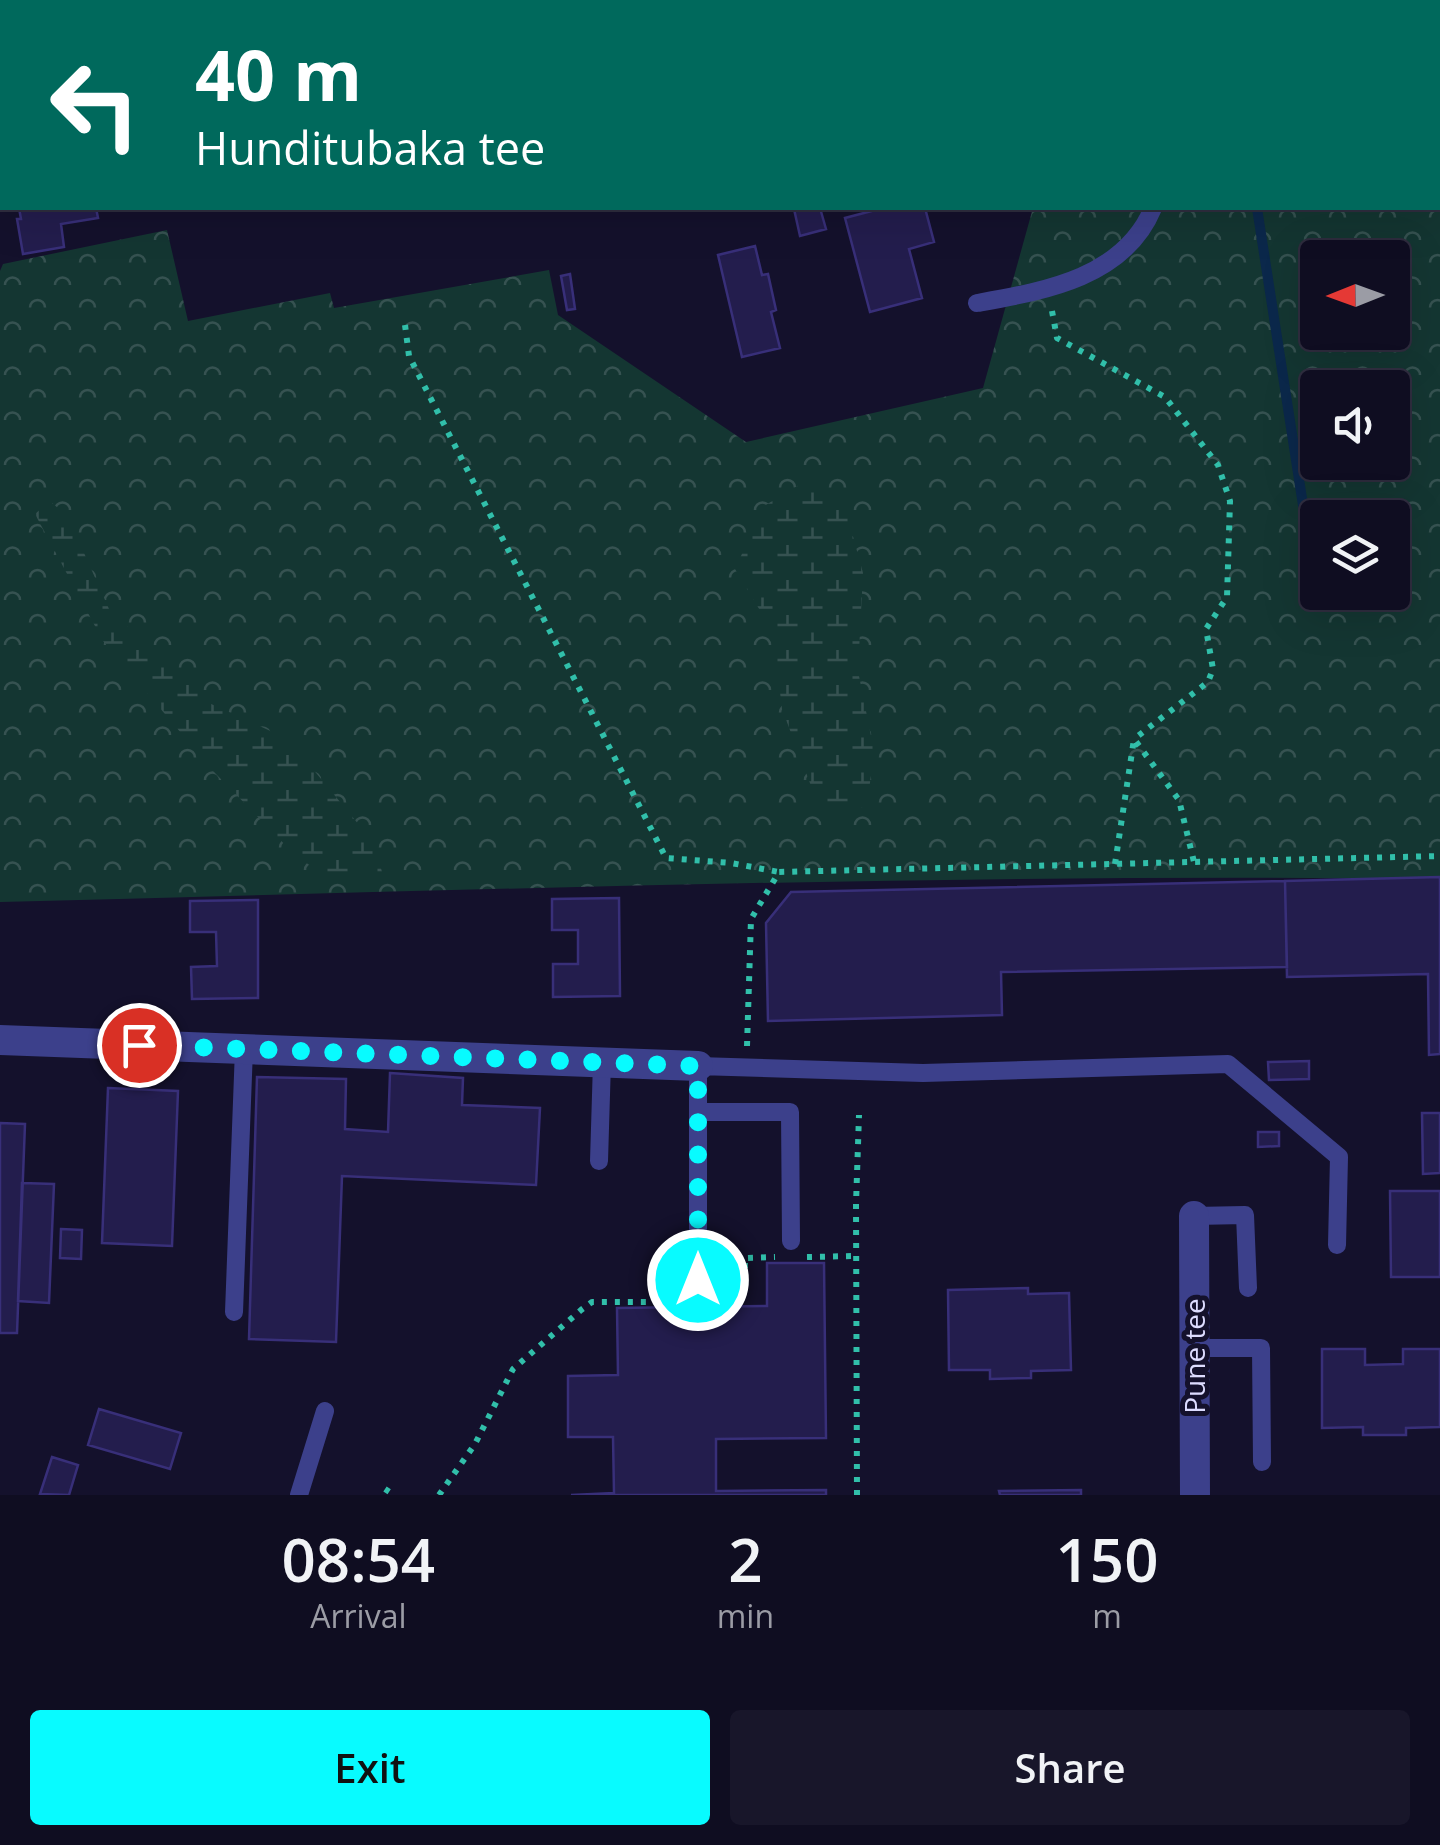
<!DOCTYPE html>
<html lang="en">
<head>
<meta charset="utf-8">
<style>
  body { margin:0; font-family:"Open Sans",sans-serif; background:#18162a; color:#f1f3f6; height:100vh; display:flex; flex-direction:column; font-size:38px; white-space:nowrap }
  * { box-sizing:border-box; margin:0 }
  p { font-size:32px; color:#9b9ca5 }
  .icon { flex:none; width:55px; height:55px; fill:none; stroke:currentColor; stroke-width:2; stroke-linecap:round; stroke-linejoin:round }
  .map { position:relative; height:1495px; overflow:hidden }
  .side { display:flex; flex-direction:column; background:#0f0d21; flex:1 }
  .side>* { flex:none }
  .banner { position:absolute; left:0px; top:0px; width:1440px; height:210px; box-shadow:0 10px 40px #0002,0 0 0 2px #2f2d3f; background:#00695c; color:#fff; overflow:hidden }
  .needle { width:65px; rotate:269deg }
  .controls { position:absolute; left:1300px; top:240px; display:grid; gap:20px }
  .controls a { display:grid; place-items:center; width:110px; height:110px; border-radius:10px; background:#0f0d21; box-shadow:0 10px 40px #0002,0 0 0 2px #2f2d3f; font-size:50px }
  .pin { position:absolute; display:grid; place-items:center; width:85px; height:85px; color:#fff; margin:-42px; border:5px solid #fff; border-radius:50%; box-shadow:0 2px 10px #0007 }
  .me { position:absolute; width:110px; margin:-55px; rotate:0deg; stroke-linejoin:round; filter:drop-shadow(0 0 8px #0008) }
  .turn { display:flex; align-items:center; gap:35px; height:210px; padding:0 30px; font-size:45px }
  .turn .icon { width:130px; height:130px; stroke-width:2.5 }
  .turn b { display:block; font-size:70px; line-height:85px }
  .eta { display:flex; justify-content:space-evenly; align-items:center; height:170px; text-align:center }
  .eta b { font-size:60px; font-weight:600; line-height:70px }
  .cta { display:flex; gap:20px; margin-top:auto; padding:20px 30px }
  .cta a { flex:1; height:115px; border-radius:10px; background:#08fbff; color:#111; font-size:40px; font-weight:600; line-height:115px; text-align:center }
  .cta a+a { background:#18162a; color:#f1f3f6 }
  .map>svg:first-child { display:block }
  .grass { fill:#143632 }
  .forest { fill:url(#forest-crowns); fill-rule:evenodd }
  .wetland { fill:url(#wetland-marsh) }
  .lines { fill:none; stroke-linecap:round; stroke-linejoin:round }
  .stream { stroke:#0b284b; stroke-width:10 }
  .building { fill:#231d4d; stroke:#382f79; stroke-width:2.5 }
  .path { stroke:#31bfaa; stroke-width:6; stroke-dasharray:5 8; stroke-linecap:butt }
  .lane { stroke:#3c408b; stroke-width:18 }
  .street { stroke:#3c408b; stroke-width:30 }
  .route { stroke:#08fbff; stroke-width:18; stroke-dasharray:0 32.4 }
  .labels { text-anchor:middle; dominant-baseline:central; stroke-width:10; stroke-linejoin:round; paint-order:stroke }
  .street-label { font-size:28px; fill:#dddcff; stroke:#14112c }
</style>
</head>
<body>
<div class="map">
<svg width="1440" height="1495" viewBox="0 0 1440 1495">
  <defs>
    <pattern id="forest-crowns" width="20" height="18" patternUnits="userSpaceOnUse" patternTransform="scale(2.5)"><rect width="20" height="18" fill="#143632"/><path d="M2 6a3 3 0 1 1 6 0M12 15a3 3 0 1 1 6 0" fill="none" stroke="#365251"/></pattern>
    <pattern id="wetland-marsh" width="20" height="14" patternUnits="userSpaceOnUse" patternTransform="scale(2.5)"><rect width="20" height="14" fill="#143632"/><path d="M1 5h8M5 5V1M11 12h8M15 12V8" fill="none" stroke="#365251"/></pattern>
  </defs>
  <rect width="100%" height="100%" fill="#14112c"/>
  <path class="grass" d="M241 0H566L235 2Z"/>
  <path class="forest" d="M0 0H241L2 2 0 99Z
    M1089 0H1440V879C960 873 480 890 0 902V271L3 264 167 230 188 321 330 293 334 308 549 270 558 315 746 442 983 388 1033 208H1438V2H1089ZM1318 258H1392V332H1318ZM1318 388H1392V462H1318ZM1318 518H1392V592H1318Z"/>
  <path class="wetland" d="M804 482 845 507 863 573 858 671 874 751 867 806 842 812 819 807 782 709 773 632 735 569 764 506Z
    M50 501 68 517 109 609 209 703 288 739 374 843 382 872 331 880 295 855 215 773 103 641 35 514Z"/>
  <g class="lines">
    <path class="stream" d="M1257 208 1305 518"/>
  </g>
  <path class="building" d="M934 0H1030V2H935Z
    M19 208H96L98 218 61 224 64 247 23 254 17 219H21Z
    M820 208 826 229 800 236 794 209Z
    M883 208H925L934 242 909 249 922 298 870 312 845 218Z
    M755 246 762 275 768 274 776 310 771 312 780 348 742 357 718 255Z
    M570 274 575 309 567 310 561 276Z
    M1440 877V1054L1429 1055 1428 974 1287 977 1285 881Z
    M1285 881 1287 967 1001 972 1002 1015 768 1021 766 923 791 892Z
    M619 898 620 996 553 997V964H578V930H552V899Z
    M258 900V998L192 999 191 967 217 966 216 932H190V901Z
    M1309 1061V1079L1269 1080 1268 1062Z
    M390 1073 463 1078 462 1105 540 1108 536 1185 342 1176 336 1342 249 1339 257 1077 346 1079 345 1129 388 1132Z
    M108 1088 178 1091 172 1246 102 1243Z
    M1422 1113H1440V1173L1423 1174Z
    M0 1123 25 1124 17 1333H0Z
    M1258 1132H1279V1146L1258 1147Z
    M22 1183 54 1184 49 1303 18 1301Z
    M1390 1191H1440V1277H1391Z
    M61 1229 82 1230 81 1259 60 1258Z
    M767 1263H824L826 1438 716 1439V1491L826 1490V1495H571L614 1493 613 1437H568V1376L618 1375 617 1308 767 1306Z
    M1028 1288V1294L1069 1293 1071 1370 1031 1371V1378L990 1379V1370H949L948 1290Z
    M1322 1349H1365V1365L1403 1364V1349H1440V1427L1406 1428V1435H1363V1427L1322 1428Z
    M99 1409 181 1433 170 1469 88 1445Z
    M52 1457 78 1465 69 1495 40 1494Z
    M1081 1490V1495H1000L999 1491Z"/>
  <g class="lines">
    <path class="path" d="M190 0 194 2
      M1052 311 1057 338 1165 397 1218 465 1230 501 1227 597 1206 629 1213 669 1208 682 1134 739
      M405 325 409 356 666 858 731 863 779 872
      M1115 864 1134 739 1179 800 1194 862
      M747 1046 751 919 779 872 1440 856
      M807 1257 856 1256
      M704 1280 745 1279V1258L775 1257
      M385 1489 394 1495
      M439 1495 475 1444 513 1369 581 1310 592 1302H698V1274
      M857 1495 856 1204 859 1115"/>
    <path class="lane" d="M867 0 868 2
      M1115 0 1117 2
      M977 303C1044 291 1124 278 1153 208
      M698 1112H790L791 1241
      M599 1161 602 1062
      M1194 1216 1245 1215 1248 1288
      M698 1254V1066L923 1073 1228 1064 1339 1157 1337 1245
      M234 1312 244 1049
      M1194 1348H1261L1262 1462
      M299 1495 325 1411"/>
    <path class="street" d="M637 2 652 0
      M0 113 2 111
      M0 1040 698 1066
      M1194 1216 1195 1495"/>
  </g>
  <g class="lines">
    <path class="route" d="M139 1045 698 1066V1280"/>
  </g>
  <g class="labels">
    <g class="street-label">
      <text transform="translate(1194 1356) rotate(-90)">Pune tee</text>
    </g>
  </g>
</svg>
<div class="controls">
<a><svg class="needle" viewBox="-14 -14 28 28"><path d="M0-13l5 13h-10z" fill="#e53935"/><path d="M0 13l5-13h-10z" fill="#9b9ca5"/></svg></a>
<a><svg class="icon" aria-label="sound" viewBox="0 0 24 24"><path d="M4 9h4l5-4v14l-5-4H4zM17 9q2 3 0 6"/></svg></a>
<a><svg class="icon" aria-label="layers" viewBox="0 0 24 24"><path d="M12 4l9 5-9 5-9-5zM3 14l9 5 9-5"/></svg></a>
</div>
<div class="pin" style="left:139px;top:1045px;background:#d93025"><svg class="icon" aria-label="arrive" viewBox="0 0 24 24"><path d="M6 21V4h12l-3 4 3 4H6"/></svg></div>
<svg class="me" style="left:698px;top:1280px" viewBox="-20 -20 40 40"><circle r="17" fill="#08fbff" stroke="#fff" stroke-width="3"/><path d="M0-11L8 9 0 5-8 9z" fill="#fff"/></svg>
<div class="banner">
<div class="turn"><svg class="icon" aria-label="left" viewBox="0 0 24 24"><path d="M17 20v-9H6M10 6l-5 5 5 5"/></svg><div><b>40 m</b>Hunditubaka tee</div></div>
</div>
</div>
<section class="side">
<div class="eta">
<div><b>08:54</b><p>Arrival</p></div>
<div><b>2</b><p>min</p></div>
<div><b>150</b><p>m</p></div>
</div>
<div class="cta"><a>Exit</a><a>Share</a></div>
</section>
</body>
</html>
